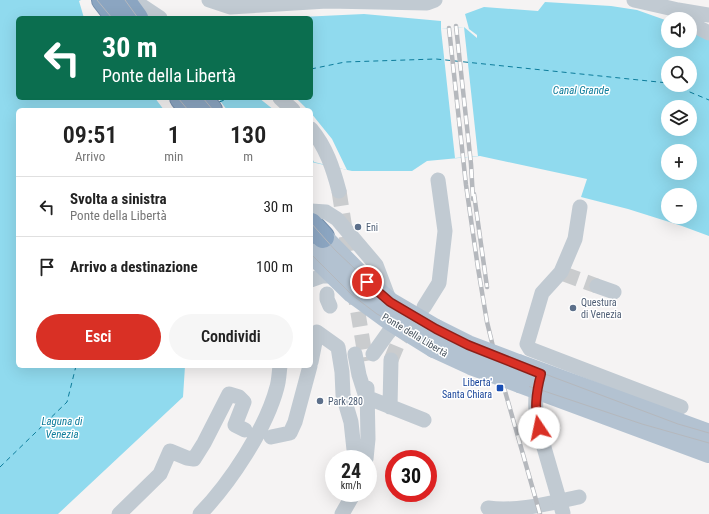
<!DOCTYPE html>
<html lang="it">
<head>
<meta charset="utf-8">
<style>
  body { margin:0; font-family:"Roboto Condensed",sans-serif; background:#f6f6f6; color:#222; height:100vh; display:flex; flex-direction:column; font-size:15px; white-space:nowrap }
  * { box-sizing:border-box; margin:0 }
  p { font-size:13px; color:#767676 }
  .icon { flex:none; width:22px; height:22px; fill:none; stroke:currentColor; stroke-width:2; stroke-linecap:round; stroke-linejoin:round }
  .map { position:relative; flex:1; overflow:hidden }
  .side { position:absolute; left:16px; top:108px; width:297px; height:260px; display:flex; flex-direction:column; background:#fff; border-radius:6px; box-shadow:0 4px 16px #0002 }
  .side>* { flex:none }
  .guide { position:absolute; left:16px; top:16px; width:297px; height:84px; border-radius:6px; box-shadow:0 4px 16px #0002; background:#0b6e4f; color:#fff; overflow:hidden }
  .fabs { position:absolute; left:661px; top:12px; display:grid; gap:8px }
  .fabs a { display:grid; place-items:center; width:36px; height:36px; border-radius:50%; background:#fff; box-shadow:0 4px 16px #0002; font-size:20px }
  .speed { position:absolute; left:325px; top:450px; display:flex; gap:8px; font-size:20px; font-weight:700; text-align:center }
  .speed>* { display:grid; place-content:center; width:52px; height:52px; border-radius:50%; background:#fff; box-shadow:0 4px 16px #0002; line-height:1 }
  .speed small { font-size:10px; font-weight:400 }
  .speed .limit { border:6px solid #d22; background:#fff; color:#111 }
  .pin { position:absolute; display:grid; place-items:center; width:34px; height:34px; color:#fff; margin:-17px; border:2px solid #fff; border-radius:50%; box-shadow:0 1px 4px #0007 }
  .me { position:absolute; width:44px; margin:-22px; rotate:349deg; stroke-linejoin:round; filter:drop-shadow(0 0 3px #0008) }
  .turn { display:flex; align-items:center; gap:14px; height:84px; padding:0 20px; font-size:18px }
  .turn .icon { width:52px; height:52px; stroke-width:2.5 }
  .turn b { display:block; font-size:28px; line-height:34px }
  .eta { display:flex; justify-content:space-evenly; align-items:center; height:68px; text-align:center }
  .eta b { font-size:24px; font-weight:600; line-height:28px }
  .action { display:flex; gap:8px; margin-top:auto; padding:8px 20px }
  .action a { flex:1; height:46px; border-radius:24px; background:#d93025; color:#fff; font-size:16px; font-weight:600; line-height:46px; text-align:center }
  .action a+a { background:#f6f6f6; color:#222 }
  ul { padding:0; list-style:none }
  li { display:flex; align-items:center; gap:12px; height:60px; padding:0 20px; border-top:1px solid #e0e0e0 }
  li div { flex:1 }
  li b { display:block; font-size:15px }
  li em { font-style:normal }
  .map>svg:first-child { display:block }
  .water { fill:#90daee; fill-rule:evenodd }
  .pier { fill:#f5f3f3 }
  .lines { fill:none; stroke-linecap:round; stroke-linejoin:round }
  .ferry { stroke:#0c7c9b; stroke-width:1; stroke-dasharray:5 4; stroke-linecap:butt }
  .minor-tunnel { stroke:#caccce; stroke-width:15; stroke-dasharray:15 8; stroke-linecap:butt }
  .highway-casing { stroke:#7690ad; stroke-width:24 }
  .minor { stroke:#c1cad2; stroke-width:15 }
  .major { stroke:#b3c2d1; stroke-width:20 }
  .highway { stroke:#8ba5c1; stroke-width:22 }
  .tram { stroke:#b5b8bd; stroke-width:1 }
  .rail-casing { stroke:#b5b8bd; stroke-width:4.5 }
  .rail { stroke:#fff; stroke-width:3; stroke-dasharray:9; stroke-linecap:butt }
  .minor-bridge { stroke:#c1cad2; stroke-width:15 }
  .major-bridge { stroke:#b3c2d1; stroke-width:20 }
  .route-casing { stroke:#8d1f18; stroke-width:10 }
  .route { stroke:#d93025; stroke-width:7 }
  .service-dot { fill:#5c6f8a; stroke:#fff; stroke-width:1.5 }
  .transit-dot { fill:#1a4fb4; stroke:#fff; stroke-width:1.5 }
  .labels { text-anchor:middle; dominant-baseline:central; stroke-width:3; stroke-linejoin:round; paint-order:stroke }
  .service-label { font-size:10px; fill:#4e5e75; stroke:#fff; text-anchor:start }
  .street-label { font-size:10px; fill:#4a5661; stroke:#fff }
  .transit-label { font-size:10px; fill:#164399; stroke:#fff; text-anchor:end }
  .water-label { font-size:11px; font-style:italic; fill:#0c7c9b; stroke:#fff }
</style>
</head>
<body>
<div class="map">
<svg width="709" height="514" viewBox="0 0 709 514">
  <rect width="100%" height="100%" fill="#f5f3f3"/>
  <path class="water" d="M0 0H81L79 1 84 18H18V98H311V18H279L364 14 441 21V29L464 27 477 38V35L469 29 465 14 484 7 538 11 545 2 611 6 637 10 668 21V41H690V31L709 39V236L682 226 628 209 581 197 587 179 480 156 427 161 412 171H352L311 162V110H18V366H185L183 397 58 514H0ZM668 63H690V85H668ZM668 107H690V129H668ZM668 151H690V173H668ZM668 195H690V217H668Z"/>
  <path class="pier" d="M464 27 478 156 455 158 441 29Z
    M155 98H218L227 110H164Z
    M259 98H296L308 110H274Z
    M311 113 332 139 347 170 314 162 311 156Z"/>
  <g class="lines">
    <path class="ferry" d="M311 69 345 62 436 59 668 83
      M673 85 709 100
      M219 102 230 98
      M0 467 67 402 76 366"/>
    <path class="minor-tunnel" d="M339 191 351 267
      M564 274 597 286
      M354 289 366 361
      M391 360 398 343 413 322"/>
    <defs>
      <path id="highway" d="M103 0 117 18
        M124 0 137 18
        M181 98 191 110
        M201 98 211 110
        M311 224 323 237"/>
    </defs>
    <use href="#highway" class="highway-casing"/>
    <path class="minor" d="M133 0 160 18
      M209 0 230 7 327 1 427 3 435 0
      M634 0 678 10 709 15
      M693 25 709 33
      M280 98 293 110
      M311 129C326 147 333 168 339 191
      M580 207 575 239 561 272 542 293 527 344 530 349 681 407
      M311 211 326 212 337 219 376 265 390 302
      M311 280 322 276H333
      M597 286 614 292
      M327 294V299L330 306
      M424 307 439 283 445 231 438 180
      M355 354 359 375 366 397 424 420
      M373 354 388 333 396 324
      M311 362 317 332 338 347 342 372 343 395 351 422 355 459
      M539 381C533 402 536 416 541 437
      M390 407 391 360
      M271 437 290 433 295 422 310 366
      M366 459 368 439 367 388
      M488 508C518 512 550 503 579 497
      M119 514 160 474 170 451 187 458 194 459 204 443 229 394 239 397 244 402 235 425 245 430
      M200 514C230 483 266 429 277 387 279 380 279 373 280 366
      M342 514 354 493"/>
    <path class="major" d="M323 237 367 282 390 302 436 329
      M311 253 352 293 389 320 434 348
      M518 364 709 434
      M520 383 709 453"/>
    <use href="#highway" class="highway"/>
    <path class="tram" d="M97 0 112 18
      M125 0 138 18
      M178 98 188 110
      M203 98 213 110
      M311 223 335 250 390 302 436 328 469 344 537 371 678 424 709 433
      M311 254 352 295 377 314 396 324 433 350 465 365 506 380 538 389 642 424 709 443"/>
    <defs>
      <path id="rail" d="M456 26 471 164 473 199
        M449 28 466 185 478 268 487 322 497 363 540 514
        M474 194 487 287"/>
    </defs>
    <use href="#rail" class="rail-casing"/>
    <use href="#rail" class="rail"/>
    <path class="minor-bridge" d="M541 437 563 513"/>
    <path class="major-bridge" d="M436 329 468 345 518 364
      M434 348 471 365 520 383"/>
  </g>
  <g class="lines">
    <defs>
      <path id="route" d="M367 282 390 302 436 329 468 345 541 374C536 393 534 409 539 428"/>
    </defs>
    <use href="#route" class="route-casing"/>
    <use href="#route" class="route"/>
  </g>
  <g class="service-dot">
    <circle cx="358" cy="227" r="4"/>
    <circle cx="573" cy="308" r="4"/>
    <circle cx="320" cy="401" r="4"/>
  </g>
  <rect class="transit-dot" x="496" y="384" width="8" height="8" rx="2"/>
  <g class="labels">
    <g class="service-label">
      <text x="366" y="227">Eni</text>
      <text x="581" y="302">Questura<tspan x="581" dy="12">di Venezia</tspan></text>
      <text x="328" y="401">Park 280</text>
    </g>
    <g class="street-label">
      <text transform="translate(415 335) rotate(31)">Ponte della Libertà</text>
    </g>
    <g class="transit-label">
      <text x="492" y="382">Liberta'<tspan x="492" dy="12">Santa Chiara</tspan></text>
    </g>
    <g class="water-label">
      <text x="581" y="90">Canal Grande</text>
      <text x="62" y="421">Laguna di<tspan x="62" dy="13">Venezia</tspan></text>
    </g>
  </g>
</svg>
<div class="fabs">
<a><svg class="icon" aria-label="sound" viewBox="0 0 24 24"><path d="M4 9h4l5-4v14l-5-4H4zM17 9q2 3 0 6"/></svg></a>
<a><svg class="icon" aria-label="search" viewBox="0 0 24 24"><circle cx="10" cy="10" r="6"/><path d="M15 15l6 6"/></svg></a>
<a><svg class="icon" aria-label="layers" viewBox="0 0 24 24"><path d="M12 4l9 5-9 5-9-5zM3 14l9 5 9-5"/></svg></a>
<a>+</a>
<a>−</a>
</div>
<div class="speed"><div>24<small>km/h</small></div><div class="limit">30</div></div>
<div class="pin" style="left:367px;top:282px;background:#d93025"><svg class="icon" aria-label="arrive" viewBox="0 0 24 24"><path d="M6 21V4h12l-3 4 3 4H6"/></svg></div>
<svg class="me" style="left:539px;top:428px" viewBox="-20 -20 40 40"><circle r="19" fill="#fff"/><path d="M0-13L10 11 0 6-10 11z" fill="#d93025"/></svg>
<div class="guide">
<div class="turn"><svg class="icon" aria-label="left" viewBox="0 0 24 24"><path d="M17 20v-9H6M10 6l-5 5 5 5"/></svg><div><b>30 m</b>Ponte della Libertà</div></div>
</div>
<section class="side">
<div class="eta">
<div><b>09:51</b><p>Arrivo</p></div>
<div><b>1</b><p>min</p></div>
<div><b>130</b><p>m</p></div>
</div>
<ul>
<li><svg class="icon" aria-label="left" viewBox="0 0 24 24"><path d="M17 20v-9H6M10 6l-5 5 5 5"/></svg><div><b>Svolta a sinistra</b><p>Ponte della Libertà</p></div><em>30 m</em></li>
<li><svg class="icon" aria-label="arrive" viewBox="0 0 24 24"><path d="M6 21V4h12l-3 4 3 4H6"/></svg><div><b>Arrivo a destinazione</b></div><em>100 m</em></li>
</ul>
<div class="action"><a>Esci</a><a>Condividi</a></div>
</section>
</div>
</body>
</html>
